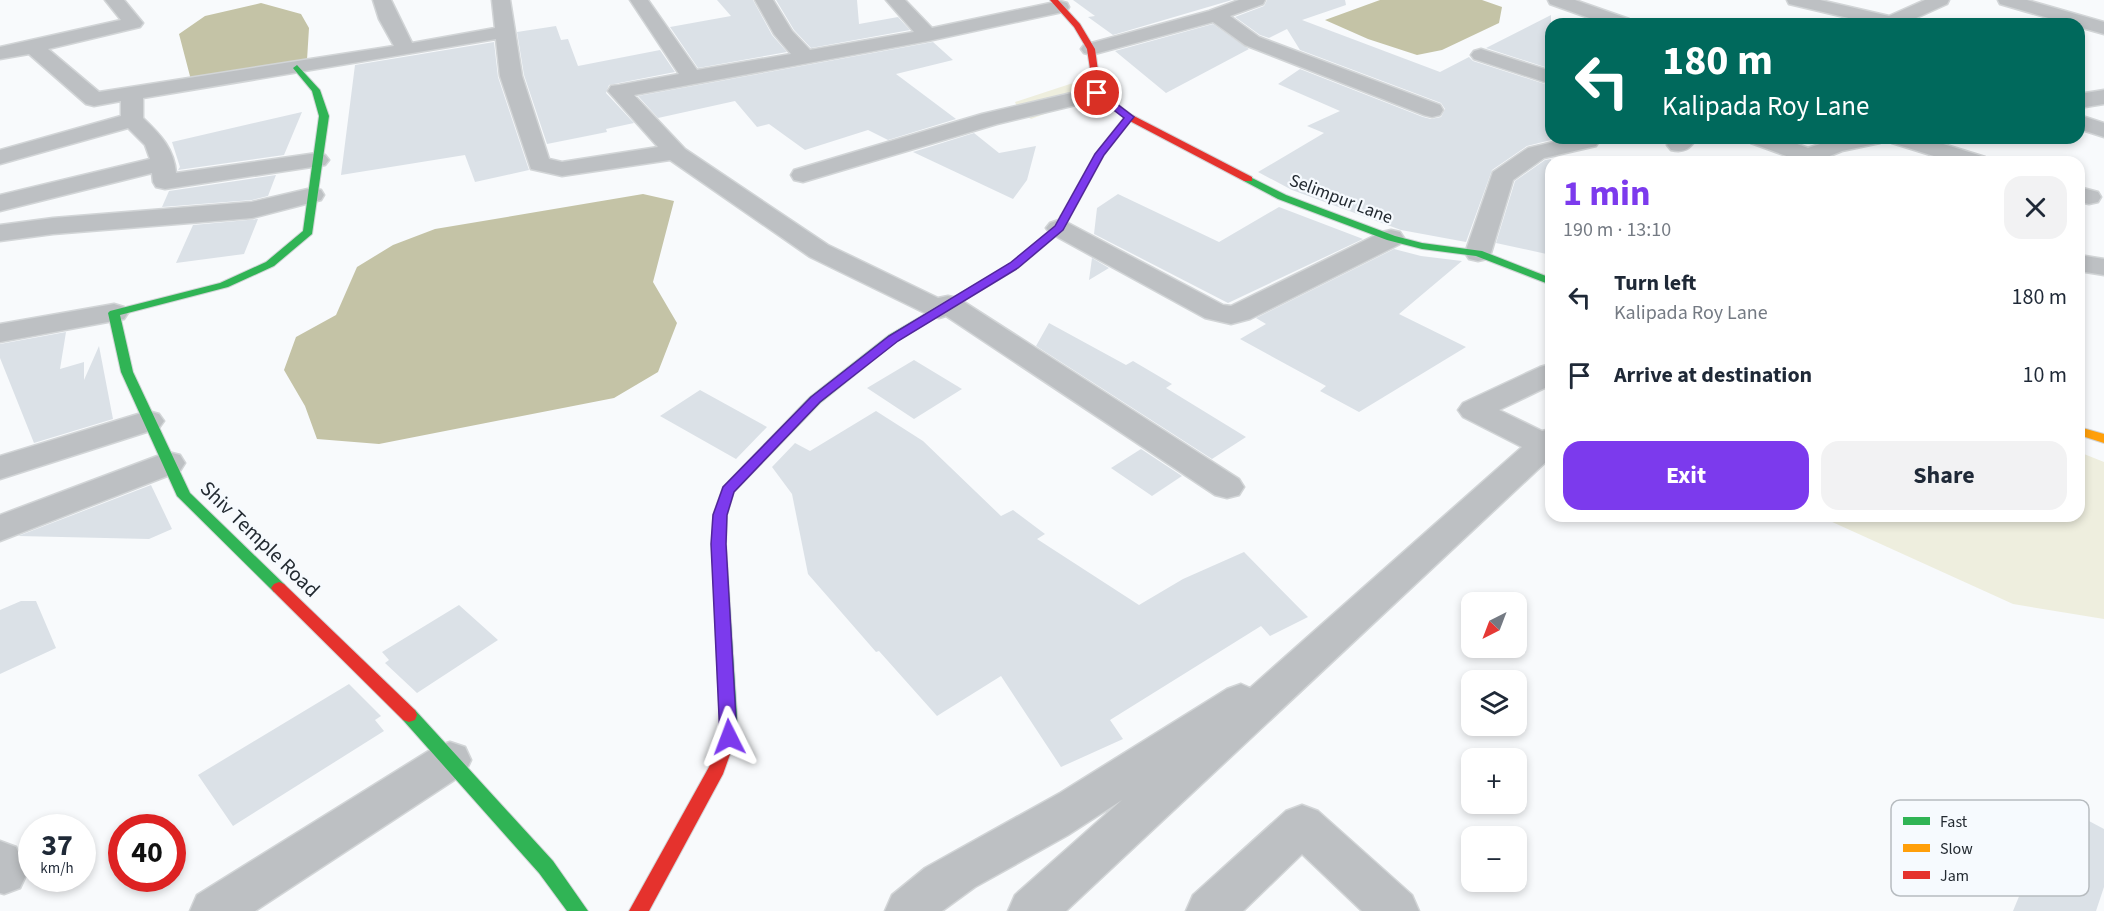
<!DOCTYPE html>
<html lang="en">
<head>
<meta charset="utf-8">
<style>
  body { margin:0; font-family:"Source Sans 3",sans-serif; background:#f2f2f3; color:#1f2937; height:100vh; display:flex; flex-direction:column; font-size:22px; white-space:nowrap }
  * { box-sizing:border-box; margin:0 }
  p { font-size:20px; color:#747a83 }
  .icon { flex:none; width:33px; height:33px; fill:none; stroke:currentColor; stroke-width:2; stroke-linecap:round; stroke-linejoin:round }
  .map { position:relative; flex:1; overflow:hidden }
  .panel { position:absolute; left:1545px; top:156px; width:540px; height:366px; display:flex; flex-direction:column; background:#fff; border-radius:18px; box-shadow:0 3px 9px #0003 }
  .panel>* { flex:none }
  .guide { position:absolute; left:1545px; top:18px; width:540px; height:126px; border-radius:18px; box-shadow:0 3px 9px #0003; background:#00695c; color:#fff; overflow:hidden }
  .needle { width:39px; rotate:222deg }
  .buttons { position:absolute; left:1461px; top:592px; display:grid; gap:12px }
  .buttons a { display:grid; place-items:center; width:66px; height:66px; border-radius:12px; background:#fff; box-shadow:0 3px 9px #0003; font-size:30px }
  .speed { position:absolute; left:18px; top:814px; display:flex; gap:12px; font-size:30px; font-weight:700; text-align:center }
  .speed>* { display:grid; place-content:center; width:78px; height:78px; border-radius:50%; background:#fff; box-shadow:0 3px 9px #0003; line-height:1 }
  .speed small { font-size:15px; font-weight:400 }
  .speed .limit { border:9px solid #d22; background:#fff; color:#111 }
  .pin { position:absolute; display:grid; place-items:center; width:51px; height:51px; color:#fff; margin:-26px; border:3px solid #fff; border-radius:50%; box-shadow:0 2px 6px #0007 }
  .me { position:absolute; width:66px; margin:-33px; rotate:357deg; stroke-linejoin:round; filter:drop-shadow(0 0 4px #0008) }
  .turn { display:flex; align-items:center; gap:21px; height:126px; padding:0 18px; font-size:27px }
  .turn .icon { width:78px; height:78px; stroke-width:2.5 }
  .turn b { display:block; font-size:42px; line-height:51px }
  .round { display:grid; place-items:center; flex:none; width:63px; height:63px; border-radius:18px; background:#f2f2f3 }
  .overview { display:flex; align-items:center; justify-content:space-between; height:102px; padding:0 18px }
  h1 { font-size:36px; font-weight:700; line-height:45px; color:#7c3aed }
  .cta { display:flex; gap:12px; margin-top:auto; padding:12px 18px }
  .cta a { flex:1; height:69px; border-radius:18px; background:#7c3aed; color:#fff; font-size:24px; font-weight:700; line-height:69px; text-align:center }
  .cta a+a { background:#f2f2f3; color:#1f2937 }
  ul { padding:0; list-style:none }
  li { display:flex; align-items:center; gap:18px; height:78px; padding:0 18px }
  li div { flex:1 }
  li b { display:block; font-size:22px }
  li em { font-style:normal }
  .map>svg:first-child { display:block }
  .green { fill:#eeeede }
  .water { fill:#c4c3a6 }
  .building { fill:#dbe1e7 }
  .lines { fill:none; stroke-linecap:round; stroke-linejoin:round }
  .street-casing { stroke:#d2d5d7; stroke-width:3 }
  .fast-casing { stroke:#d2d5d7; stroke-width:2 }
  .slow-casing { stroke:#d2d5d7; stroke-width:2 }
  .jam-casing { stroke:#d2d5d7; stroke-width:2 }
  .street { fill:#bdc0c3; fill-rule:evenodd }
  .fast { fill:#30b455; fill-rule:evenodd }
  .slow { fill:#ff9f0a; fill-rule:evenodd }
  .jam { fill:#e5322d; fill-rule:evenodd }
  .route { fill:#7c3aed; stroke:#51269a; stroke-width:1.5 }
  .labels { text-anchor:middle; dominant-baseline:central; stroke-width:4.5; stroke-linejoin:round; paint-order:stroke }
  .far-street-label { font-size:18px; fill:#232a31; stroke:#f6fafe }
  .street-label { font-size:21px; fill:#232a31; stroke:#f6fafe }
  .key { fill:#f6fafe; stroke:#b7bcc0; stroke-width:1.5 }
  .key-label { font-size:16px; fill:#232a31 }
</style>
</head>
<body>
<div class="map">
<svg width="2104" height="911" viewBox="0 0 2104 911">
  <rect width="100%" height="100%" fill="#f8fafc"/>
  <path class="green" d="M1073 83 1085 99 1031 119 1019 111 1015 102Z
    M2079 452 2104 462V619L2013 604 1819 516H2079Z"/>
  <path class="water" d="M1380 0H1482L1502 7 1499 23 1442 50 1417 55 1368 39 1325 20Z
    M261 3 301 14 309 28 307 60 191 80 179 34 205 16Z
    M643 194 674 201 653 282 677 323 658 372 614 398 379 444 317 439 305 406 284 370 296 337 336 315 357 267 393 245 435 229Z"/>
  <path class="building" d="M717 0H753L772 35 787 52 698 68 670 27 731 16Z
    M776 0H857L859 24 898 17 910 30 811 48 794 30Z
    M1073 0H1232L1113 35 1088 17 1095 16Z
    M1267 0H1345L1346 5 1302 20 1440 72 1469 57 1473 61 1551 86V140L1527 146 1492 170 1466 242 1401 230 1292 190 1258 172 1324 133 1307 126 1340 111 1278 84 1300 69 1423 117 1431 119 1441 117 1445 109 1441 103 1300 50 1287 29 1269 38 1260 35 1235 17 1264 6Z
    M1551 15V69L1486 48Z
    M1213 24 1249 49 1166 93 1115 51Z
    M556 26 561 40 568 39 578 66 660 50 675 72 609 85 606 93 634 123 606 129 607 132 547 144 524 75 517 32Z
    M494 42 498 77 529 170 475 182 465 155 341 175 355 65Z
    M933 42 953 60 896 74 956 119 888 140 868 130 805 150 769 124 757 127 735 101 658 118 638 96Z
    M302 112 284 155 178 170 180 167 172 142Z
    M974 133 999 153 1036 146 1027 180 1013 199 913 152Z
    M1551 159V255L1496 243 1515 181 1545 160Z
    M276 175 268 196 252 200 162 207 169 191Z
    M1118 194 1219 242 1279 207 1363 239 1228 303 1094 234 1097 208Z
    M258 219 244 254 176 263 193 225Z
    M1394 249 1421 256 1462 261 1399 314 1466 347 1359 412 1320 391 1326 386 1240 339 1266 324 1256 318Z
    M1092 258 1109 268 1089 280Z
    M1049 323 1126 365 1133 361 1172 384 1166 388 1246 437 1212 459 1036 346Z
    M66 332 60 369 84 362V380L99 346 113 419 34 443 0 358V344Z
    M914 360 962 389 914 419 867 388Z
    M700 390 767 427 736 459 660 416Z
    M876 411 923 441 1001 516 1013 510 1045 534 1037 539 1139 605 1183 579 1244 552 1308 617 1270 636 1261 626 1110 720 1123 739 1061 767 1001 676 937 716 879 651 876 652 808 574 792 494 772 467 795 443 810 451Z
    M1141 449 1182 476 1152 496 1111 468Z
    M151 485 172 529 149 539 18 536Z
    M21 601H36L56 648 0 674V610Z
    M459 605 498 640 417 693 385 663 389 660 382 652Z
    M349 684 381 716 375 720 384 731 233 826 198 775Z
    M2057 804 2104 829V887L2096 911H2013Z"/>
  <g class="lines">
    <defs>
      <path id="street" d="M105 0H124L143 23 140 27 48 49 99 92 394 46 379 19 373 0H391L412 43 495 28 492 0H510L522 76 549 159 562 162 658 147 608 91 611 86 619 85 679 74 630 0H648L697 70 791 54 774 34 755 0H773L792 31 810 50 914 32 886 0H905L932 28 1060 1 1067 3 1069 7 1067 11 928 41 634 95 685 149 828 245 938 298 948 296 958 298 1239 479 1244 487 1239 495 1227 498 1215 495 946 316 939 318 929 315 810 257 670 160 562 176 531 169 500 76 496 39 143 98V118C161 135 174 149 176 173L317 153 325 155 329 160 325 165 165 189 156 187 153 182 152 173 0 211V195L150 159 145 145 128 128 0 164V150L121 116V101L94 106 86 104 29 54 0 59V47L121 20Z
        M1239 0H1265L1263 4 1230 16 1259 37 1440 105 1443 110 1440 115 1432 117 1424 115 1245 45 1213 22 1091 55 1084 53 1081 49 1084 45 1209 11Z
        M1548 0H1575L1629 19 1632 23 1606 24 1550 4Z
        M1787 0H1820L1889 16 1925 0H1949L1947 4 1903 24H1874L1789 4Z
        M1998 0H2027L2104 22V34L2079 27V24H2069L2000 4Z
        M1481 49 1551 71V84L1474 59 1471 55 1474 51Z
        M1097 87 1105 88 1108 93 1105 98 997 124 803 182 794 180 791 175 794 170 982 114Z
        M2104 90V104L2079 108V94Z
        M2079 115 2104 123V137L2079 129Z
        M1571 138H1601L1596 146 1544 158 1513 180 1491 253 1487 259 1478 261 1469 259 1465 253 1493 172 1528 148Z
        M1673 138H1697C1690 149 1684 153 1671 150L1667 145Z
        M1748 138H1781L1808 148 1838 138H1883L1880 143 1842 151 1815 162H1789L1792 158 1751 143Z
        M1889 138H1924L1985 157 1989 162H1953L1892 143Z
        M2079 187 2098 192 2101 197 2098 202 2089 204 2079 202Z
        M312 188 321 190 324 195 321 200 252 218 53 234 0 241V225L53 218 252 202Z
        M1059 220 1068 223 1223 305 1231 306 1382 232 1391 230 1400 232 1404 238 1400 244 1250 319 1231 324 1205 318 1050 233 1046 228 1050 223Z
        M2079 255 2104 259V275L2079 271Z
        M114 304 124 307 128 313 124 319 0 342V324Z
        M1551 364V385L1499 410 1542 431 1551 429V460L1549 459 1066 911H1008L1015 895 1122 800 1068 835 975 887 942 911H885L892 895 925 868 1060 793 1227 689 1241 684 1250 688 1522 447 1463 417 1458 410 1463 403 1540 367Z
        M148 411 159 414 164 421 159 428 0 479V456Z
        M168 452 180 455 185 463 180 471 0 541V515Z
        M450 742 465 747 471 760 465 773 255 911H190L197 895 435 747Z
        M1302 805 1318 811 1412 895 1419 911H1362L1302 854 1243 911H1186L1193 895 1286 811Z
        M0 841 16 847 27 873 20 888 4 894 0 893Z"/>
      <path id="fast" d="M297 65 320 90 329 116 312 234 274 266 228 287 120 315 133 372 190 493 284 584 287 588 284 592H274L177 496 121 372 108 313 110 311 220 283 266 262 303 231 319 116 312 91 293 68Z
        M1248 176 1286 195 1395 236 1422 243 1482 251 1551 278V285L1476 256 1422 249 1387 240 1278 199 1244 181V177Z
        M1065 214 1070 217 1063 230 1018 268 897 341 820 403 734 492 727 515 726 544 738 732 735 737 729 739 723 737 720 732 712 544 713 515 723 487 810 397 889 335 1010 264 1055 226 1061 215Z
        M409 708 415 710 553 861 588 911H567L539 873 403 720 401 715 403 710Z"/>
      <path id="slow" d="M1126 115 1134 117 1104 155 1069 219H1061L1060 217 1095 154Z
        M2079 427 2104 434V443L2079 435Z"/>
      <path id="jam" d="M1050 0H1058L1080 24 1095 49 1101 92 1132 115 1252 177V181H1244L1126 119 1094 95 1087 49 1074 27Z
        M279 582 284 584 415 710 417 715 415 720 409 722 403 720 274 592 271 588 274 584Z
        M729 725 735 727 738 732 723 774 649 911H629L709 767 723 727Z"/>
    </defs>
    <use href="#street" class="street-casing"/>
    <use href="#fast" class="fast-casing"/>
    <use href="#slow" class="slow-casing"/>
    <use href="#jam" class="jam-casing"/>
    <use href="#street" class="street"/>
    <use href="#fast" class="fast"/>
    <use href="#slow" class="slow"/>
    <use href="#jam" class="jam"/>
  </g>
  <path class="route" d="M1094 91H1100L1134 117 1104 155 1063 230 1018 268 898 341 820 402 734 492 727 515 726 544 737 737 735 742 729 744 722 742 720 737 711 544 713 515 723 487 811 397 889 336 1010 263 1055 226 1095 154 1124 118 1094 95Z"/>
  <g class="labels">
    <g class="far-street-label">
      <text transform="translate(1341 199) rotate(21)">Selimpur Lane</text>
    </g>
    <g class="street-label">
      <text transform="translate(260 539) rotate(44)">Shiv Temple Road</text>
    </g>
  </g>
  <rect x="1891" y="800" width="198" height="96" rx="9" class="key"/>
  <rect x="1903" y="817" width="27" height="8" fill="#30b455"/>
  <rect x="1903" y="844" width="27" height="8" fill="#ff9f0a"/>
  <rect x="1903" y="871" width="27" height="8" fill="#e5322d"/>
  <g class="key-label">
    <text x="1940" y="827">Fast</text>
    <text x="1940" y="854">Slow</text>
    <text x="1940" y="881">Jam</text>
  </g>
</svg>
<div class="buttons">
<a><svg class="needle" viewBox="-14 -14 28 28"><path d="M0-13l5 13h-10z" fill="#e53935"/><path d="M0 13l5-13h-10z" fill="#747a83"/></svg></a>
<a><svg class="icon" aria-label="layers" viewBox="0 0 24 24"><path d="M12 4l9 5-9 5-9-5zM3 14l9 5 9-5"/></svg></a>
<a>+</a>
<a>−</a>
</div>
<div class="speed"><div>37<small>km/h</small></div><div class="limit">40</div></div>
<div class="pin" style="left:1097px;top:93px;background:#d93025"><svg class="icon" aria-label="arrive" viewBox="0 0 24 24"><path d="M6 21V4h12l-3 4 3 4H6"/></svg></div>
<svg class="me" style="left:729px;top:737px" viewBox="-20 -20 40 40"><path d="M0-17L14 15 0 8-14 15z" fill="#7c3aed" stroke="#fff" stroke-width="4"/></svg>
<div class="guide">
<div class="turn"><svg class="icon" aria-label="left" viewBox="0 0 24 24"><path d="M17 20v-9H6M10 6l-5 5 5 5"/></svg><div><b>180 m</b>Kalipada Roy Lane</div></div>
</div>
<section class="panel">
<div class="overview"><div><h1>1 min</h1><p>190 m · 13:10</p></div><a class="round"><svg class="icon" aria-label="close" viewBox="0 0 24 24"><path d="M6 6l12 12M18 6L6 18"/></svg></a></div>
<ul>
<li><svg class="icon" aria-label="left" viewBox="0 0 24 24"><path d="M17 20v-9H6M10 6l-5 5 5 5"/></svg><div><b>Turn left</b><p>Kalipada Roy Lane</p></div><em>180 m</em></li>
<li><svg class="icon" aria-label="arrive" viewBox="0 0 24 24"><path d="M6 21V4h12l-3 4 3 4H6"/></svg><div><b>Arrive at destination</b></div><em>10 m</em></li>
</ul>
<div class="cta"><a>Exit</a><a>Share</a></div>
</section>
</div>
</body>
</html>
